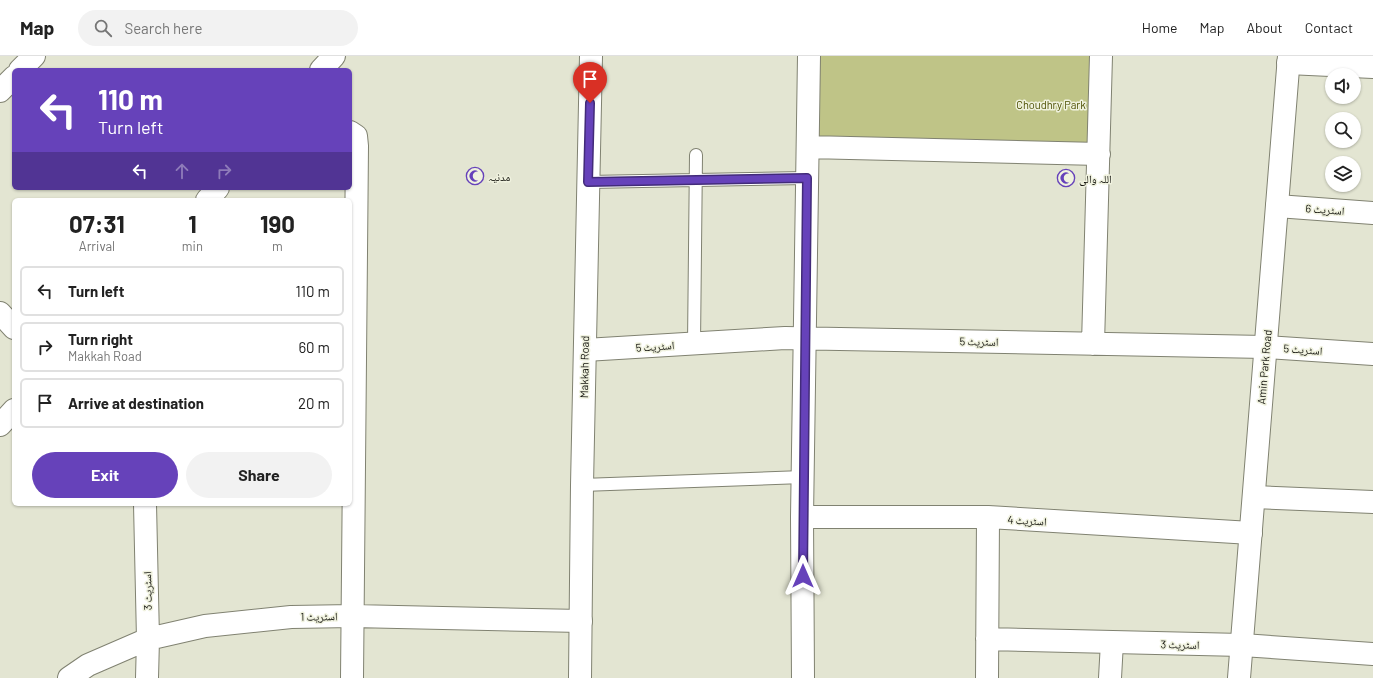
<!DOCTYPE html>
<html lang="en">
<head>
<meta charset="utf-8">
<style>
  body { margin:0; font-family:Barlow,"Noto Naskh Arabic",sans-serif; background:#f2f2f2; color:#222; height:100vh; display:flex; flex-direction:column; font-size:15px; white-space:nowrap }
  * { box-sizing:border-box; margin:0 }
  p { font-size:13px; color:#767676 }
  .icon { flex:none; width:22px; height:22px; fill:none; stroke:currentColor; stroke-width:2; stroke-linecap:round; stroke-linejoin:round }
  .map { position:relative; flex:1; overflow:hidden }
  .side { position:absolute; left:12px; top:142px; width:340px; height:308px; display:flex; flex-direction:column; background:#fff; border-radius:6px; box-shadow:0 1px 3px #0004 }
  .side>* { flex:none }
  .hud { position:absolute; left:12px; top:12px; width:340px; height:122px; border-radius:6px; box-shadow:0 1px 3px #0004; background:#6642ba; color:#fff; overflow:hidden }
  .controls { position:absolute; left:1325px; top:12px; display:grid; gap:8px }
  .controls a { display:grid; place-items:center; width:36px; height:36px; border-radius:50%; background:#fff; box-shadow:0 1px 3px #0004; font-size:20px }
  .pin { position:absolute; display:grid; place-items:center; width:34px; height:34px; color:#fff; margin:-41px -17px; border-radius:50% 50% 50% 0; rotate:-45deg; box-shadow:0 0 4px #0007 }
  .pin .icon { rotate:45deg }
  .me { position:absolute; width:44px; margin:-22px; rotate:0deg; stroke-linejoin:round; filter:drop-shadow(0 0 3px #0008) }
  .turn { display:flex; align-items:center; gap:14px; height:84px; padding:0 20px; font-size:18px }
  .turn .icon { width:52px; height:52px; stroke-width:2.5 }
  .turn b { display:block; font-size:28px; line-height:34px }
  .lanes { display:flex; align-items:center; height:38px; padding:0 20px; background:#0003; justify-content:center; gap:20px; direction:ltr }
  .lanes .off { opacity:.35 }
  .eta { display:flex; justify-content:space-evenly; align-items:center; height:68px; text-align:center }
  .eta b { font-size:24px; font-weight:700; line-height:28px }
  .action { display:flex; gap:8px; margin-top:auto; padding:8px 20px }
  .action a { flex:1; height:46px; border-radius:24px; background:#6642ba; color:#fff; font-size:16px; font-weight:700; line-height:46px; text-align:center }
  .action a+a { background:#f2f2f2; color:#222 }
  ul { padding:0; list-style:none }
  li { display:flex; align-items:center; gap:12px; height:50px; margin:0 8px 6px; padding:0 12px; border:2px solid #e0e0e0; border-radius:6px }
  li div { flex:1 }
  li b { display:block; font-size:15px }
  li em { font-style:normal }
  header { display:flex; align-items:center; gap:24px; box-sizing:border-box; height:56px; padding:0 20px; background:#fff; border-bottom:1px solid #e0e0e0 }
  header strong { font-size:19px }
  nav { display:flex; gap:22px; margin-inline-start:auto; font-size:14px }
  .search { width:280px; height:36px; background:#f2f2f2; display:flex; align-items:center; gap:10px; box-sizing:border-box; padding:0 14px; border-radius:22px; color:#767676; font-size:15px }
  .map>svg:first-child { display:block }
  .green { fill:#bfc487 }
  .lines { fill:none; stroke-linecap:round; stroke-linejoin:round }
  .service-casing { stroke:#808271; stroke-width:14 }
  .minor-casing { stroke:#808271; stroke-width:24 }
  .tertiary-casing { stroke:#808271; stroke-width:24 }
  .service { stroke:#fff; stroke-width:12 }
  .minor { stroke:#fff; stroke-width:22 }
  .tertiary { stroke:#fff; stroke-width:22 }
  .route-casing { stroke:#422b79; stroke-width:10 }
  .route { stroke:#6642ba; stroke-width:7 }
  .labels { text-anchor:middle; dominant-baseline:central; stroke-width:3; stroke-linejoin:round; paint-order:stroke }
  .park-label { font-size:11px; fill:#4c4f00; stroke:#f0f2df }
  .poi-label { font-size:11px; fill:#13130d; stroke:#f0f2df; text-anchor:start }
  .street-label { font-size:11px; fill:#13130d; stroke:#f0f2df }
</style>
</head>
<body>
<header>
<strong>Map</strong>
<div class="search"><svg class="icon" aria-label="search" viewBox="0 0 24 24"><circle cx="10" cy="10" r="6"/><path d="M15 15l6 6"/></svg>Search here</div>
<nav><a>Home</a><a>Map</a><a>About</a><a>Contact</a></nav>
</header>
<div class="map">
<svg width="1373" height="622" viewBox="0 0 1373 622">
  <rect width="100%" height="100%" fill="#e3e5d2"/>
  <path class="green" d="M809 0H1101L1099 98 808 91Z"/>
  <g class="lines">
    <defs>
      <path id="service" d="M588 126 807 122
        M694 288 696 99
        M582 429 803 421"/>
      <path id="minor" d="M1288 7 1373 11
        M321 14 334 0
        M350 76 356 80 357 90 352 622
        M808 91 1099 98
        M207 144 218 132
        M1277 150 1373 157
        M0 257 14 272
        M1093 288 1101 0
        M585 294 785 282 1265 291 1373 298
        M0 369 14 354
        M1254 441 1373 446
        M145 448 148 583 147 622
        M802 461H988L1251 477
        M987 583 1242 589 1373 598
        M69 622 88 609 148 583 205 570 291 561 353 560 581 565
        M803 622 802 461 809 0
        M987 622 988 461
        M1110 622 1112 586"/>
      <path id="tertiary" d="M20 14 34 0
        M0 35 14 21
        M580 622 582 429 591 0
        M1239 622 1289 0"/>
    </defs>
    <use href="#service" class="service-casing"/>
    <use href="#minor" class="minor-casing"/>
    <use href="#tertiary" class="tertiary-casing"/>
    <use href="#service" class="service"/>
    <use href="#minor" class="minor"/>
    <use href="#tertiary" class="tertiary"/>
  </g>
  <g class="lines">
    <defs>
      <path id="route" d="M590 47 588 126 807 122 803 520"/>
    </defs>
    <use href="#route" class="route-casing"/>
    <use href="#route" class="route"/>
  </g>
  <defs>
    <symbol id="mosque-ring" viewBox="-11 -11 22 22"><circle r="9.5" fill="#f0f2df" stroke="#6642ba" stroke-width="1.5"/><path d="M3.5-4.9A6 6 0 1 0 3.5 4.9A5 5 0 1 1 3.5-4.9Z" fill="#6642ba"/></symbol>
  </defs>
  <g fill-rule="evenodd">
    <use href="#mosque-ring" x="465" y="110" width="20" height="20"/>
    <use href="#mosque-ring" x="1056" y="112" width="20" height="20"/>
  </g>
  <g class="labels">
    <g class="park-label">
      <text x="1051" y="48">Choudhry Park</text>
    </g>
    <g class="poi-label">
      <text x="488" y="120">مدنیہ</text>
      <text x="1079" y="122">اللہ والی</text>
    </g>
    <g class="street-label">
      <text transform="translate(1325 153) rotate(4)">اسٹریٹ 6</text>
      <text transform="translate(979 285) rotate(1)">اسٹریٹ 5</text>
      <text transform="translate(655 290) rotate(-4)">اسٹریٹ 5</text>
      <text transform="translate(1303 293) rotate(4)">اسٹریٹ 5</text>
      <text transform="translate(584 311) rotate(-89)">Makkah Road</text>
      <text transform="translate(1264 311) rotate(-85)">Amin Park Road</text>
      <text transform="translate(1027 464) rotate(3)">اسٹریٹ 4</text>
      <text transform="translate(147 535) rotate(-91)">اسٹریٹ 3</text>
      <text transform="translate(319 560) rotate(-1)">اسٹریٹ 1</text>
      <text transform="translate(1180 588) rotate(1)">اسٹریٹ 3</text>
    </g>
  </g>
</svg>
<div class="controls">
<a><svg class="icon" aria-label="sound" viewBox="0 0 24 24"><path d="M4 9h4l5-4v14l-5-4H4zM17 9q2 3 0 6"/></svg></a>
<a><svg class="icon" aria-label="search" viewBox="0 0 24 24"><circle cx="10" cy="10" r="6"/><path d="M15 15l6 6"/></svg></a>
<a><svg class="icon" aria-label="layers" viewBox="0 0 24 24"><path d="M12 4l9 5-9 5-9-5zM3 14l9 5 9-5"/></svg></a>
</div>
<div class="pin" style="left:590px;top:47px;background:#d93025"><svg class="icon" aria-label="arrive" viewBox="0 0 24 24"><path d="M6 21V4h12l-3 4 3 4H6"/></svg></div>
<svg class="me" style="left:803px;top:520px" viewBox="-20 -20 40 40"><path d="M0-17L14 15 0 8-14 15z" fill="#6642ba" stroke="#fff" stroke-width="4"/></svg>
<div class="hud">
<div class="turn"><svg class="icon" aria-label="left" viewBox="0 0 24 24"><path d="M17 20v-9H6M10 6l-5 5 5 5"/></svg><div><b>110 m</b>Turn left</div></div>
<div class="lanes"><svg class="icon" aria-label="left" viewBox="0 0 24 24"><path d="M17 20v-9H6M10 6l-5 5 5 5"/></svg><svg class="icon off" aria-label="ahead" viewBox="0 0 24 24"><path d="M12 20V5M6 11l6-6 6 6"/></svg><svg class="icon off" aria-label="right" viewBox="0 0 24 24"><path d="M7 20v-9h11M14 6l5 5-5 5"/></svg></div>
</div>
<section class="side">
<div class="eta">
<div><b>07:31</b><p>Arrival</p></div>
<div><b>1</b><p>min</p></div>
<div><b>190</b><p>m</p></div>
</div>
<ul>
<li><svg class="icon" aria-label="left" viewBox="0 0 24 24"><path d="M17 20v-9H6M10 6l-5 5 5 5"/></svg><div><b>Turn left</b></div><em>110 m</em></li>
<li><svg class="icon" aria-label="right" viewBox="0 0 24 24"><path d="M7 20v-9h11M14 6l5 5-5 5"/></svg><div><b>Turn right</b><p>Makkah Road</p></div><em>60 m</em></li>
<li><svg class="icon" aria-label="arrive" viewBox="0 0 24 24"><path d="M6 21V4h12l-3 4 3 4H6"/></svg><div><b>Arrive at destination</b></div><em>20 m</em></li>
</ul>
<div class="action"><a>Exit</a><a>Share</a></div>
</section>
</div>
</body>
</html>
